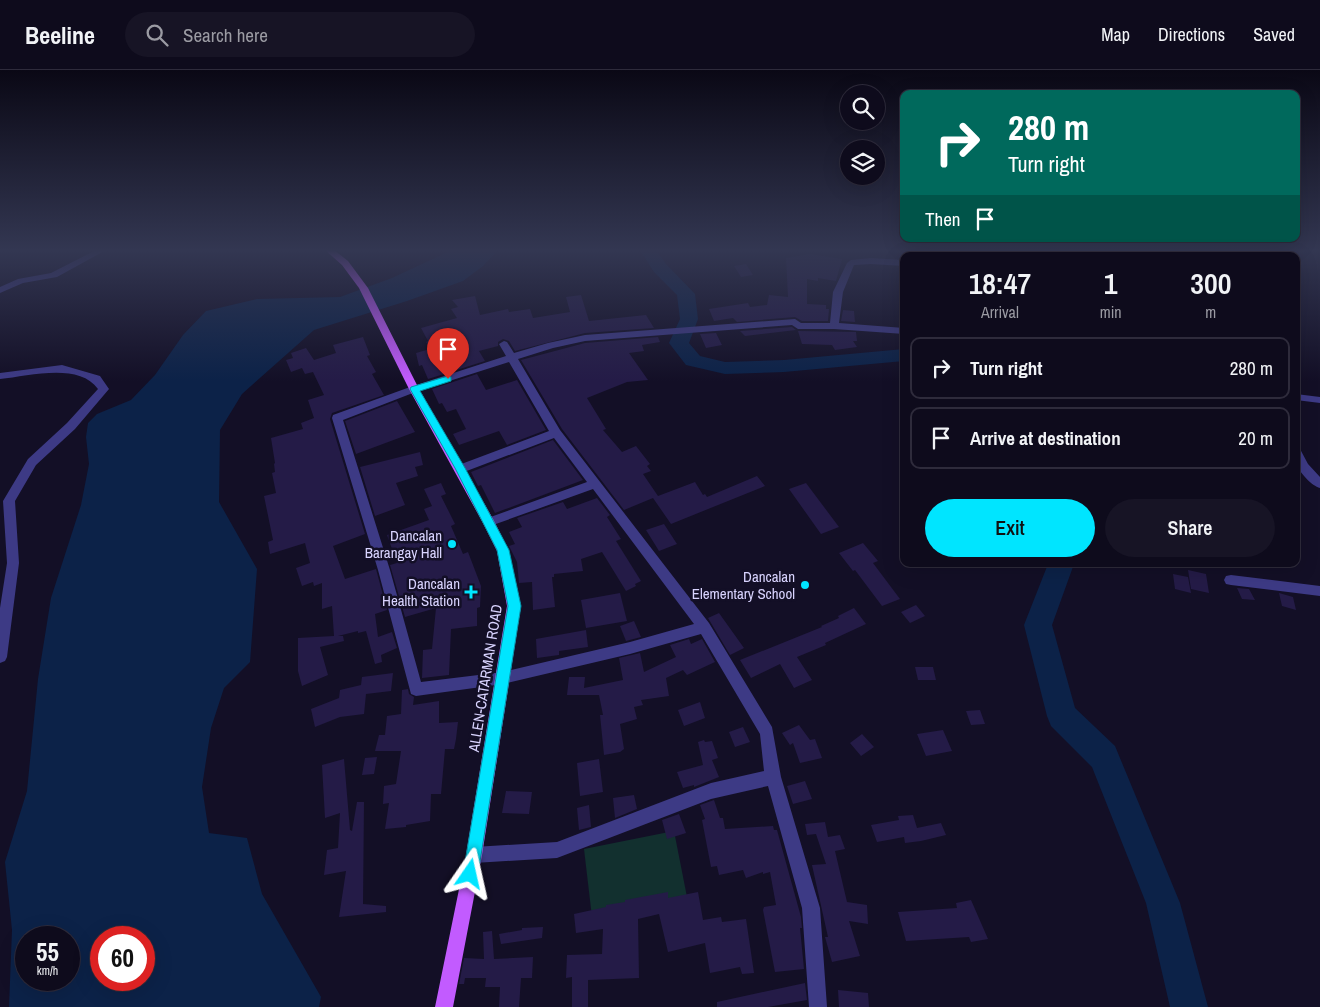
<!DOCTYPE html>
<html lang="en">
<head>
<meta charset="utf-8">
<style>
  body { margin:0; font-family:"Archivo Narrow",sans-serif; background:#171425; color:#f1f3f6; height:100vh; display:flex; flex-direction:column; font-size:19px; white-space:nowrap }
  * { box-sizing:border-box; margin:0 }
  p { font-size:16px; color:#9b9ba3 }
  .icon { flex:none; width:28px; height:28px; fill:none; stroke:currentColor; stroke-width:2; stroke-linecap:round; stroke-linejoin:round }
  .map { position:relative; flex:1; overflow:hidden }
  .panel { position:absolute; left:900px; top:182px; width:400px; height:315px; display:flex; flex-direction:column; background:#0e0b1c; border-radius:10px; box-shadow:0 5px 20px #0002,0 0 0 1px #2e2b3b }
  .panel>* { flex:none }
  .guide { position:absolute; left:900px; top:20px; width:400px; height:152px; border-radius:10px; box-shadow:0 5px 20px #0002,0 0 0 1px #2e2b3b; background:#00695c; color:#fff; overflow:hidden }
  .fabs { position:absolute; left:840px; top:15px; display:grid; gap:10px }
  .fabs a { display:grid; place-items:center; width:45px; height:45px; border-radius:50%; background:#0e0b1c; box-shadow:0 5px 20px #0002,0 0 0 1px #2e2b3b; font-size:25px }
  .speed { position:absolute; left:15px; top:856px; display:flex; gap:10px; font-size:25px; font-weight:700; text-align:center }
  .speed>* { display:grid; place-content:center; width:65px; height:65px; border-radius:50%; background:#0e0b1c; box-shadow:0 5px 20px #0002,0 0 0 1px #2e2b3b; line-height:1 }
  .speed small { font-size:12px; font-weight:400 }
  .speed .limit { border:8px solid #d22; background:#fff; color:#111 }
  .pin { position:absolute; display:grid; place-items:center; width:42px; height:42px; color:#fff; margin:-51px -21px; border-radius:50% 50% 50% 0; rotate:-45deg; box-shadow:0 0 5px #0007 }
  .pin .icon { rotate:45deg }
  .me { position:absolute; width:55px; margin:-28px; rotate:11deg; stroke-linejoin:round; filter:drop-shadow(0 0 4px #0008) }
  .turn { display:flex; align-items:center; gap:18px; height:105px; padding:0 25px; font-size:22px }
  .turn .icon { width:65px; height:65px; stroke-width:2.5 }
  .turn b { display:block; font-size:35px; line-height:42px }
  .then { display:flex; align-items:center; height:48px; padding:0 25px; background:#0003; gap:10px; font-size:19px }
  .eta { display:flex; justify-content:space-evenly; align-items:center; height:85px; text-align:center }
  .eta b { font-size:30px; font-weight:600; line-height:35px }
  .cta { display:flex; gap:10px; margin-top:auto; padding:10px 25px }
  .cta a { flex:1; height:58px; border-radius:30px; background:#00e5ff; color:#111; font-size:20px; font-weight:600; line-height:58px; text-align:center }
  .cta a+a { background:#171425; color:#f1f3f6 }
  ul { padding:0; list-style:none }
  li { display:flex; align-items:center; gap:15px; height:62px; margin:0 10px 8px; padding:0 15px; border:2px solid #2e2b3b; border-radius:10px }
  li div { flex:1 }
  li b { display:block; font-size:19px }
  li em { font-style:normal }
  header { display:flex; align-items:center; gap:30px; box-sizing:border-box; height:70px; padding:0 25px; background:#0e0b1c; border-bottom:1px solid #2e2b3b }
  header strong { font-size:24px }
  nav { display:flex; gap:28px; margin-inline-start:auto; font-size:18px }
  .search { width:350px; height:45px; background:#171425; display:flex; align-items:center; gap:12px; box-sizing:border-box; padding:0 18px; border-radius:28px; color:#9b9ba3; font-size:19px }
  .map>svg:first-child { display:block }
  .green { fill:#12302f }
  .water { fill:#0c2248; fill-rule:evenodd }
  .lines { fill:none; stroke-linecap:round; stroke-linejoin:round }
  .river { fill:#0c2248; fill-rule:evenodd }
  .building { fill:#241b47 }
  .minor { fill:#3d3a85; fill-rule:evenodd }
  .primary { fill:#c25bff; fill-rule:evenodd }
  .route { fill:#00e5ff; stroke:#0095a6 }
  .poi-dot { fill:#00e5ff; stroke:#130f26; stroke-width:2 }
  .labels { text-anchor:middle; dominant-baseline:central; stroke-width:5; stroke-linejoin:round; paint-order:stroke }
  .poi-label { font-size:15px; fill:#d9d4ff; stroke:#130f26; text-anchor:end }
  .street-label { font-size:15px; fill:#d9d4ff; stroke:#130f26 }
</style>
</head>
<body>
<header>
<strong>Beeline</strong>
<div class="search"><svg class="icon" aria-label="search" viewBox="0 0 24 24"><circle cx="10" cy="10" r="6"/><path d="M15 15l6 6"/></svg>Search here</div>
<nav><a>Map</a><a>Directions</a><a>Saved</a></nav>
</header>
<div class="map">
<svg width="1320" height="937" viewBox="0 0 1320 937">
  <rect width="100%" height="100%" fill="#130f26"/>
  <path class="green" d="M674 761 687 827 592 847 584 779Z"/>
  <path class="water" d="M452 180H498L483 196 463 211 407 231 314 260 242 324 220 360 219 432 257 499 250 592 224 618 211 658 202 717 209 763 247 768 262 824 321 927 319 937H9L12 860 5 792 27 721 38 609 51 528 81 435 89 394 86 367 88 353 97 344 131 330 155 305 183 265 206 241 257 229 340 227 392 208ZM26 868H69V910H26ZM101 868H144V910H101Z"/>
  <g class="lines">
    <path class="river" d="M640 180H656L666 194 695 224 698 249 689 273 700 286 725 292 784 290 904 279V291L784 302 725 304 686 295 669 273 680 249 677 225 654 202Z
      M1048 494H1074L1052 555 1075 638 1115 676 1180 833 1208 937H1170L1146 833 1092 697 1051 656 1047 646 1024 555Z"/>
  </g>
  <path class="building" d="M810 184 842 189 836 211 818 208V211L807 209V234L826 235V239H829L828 251H802L795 247 737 252 733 248 714 251 709 239 748 233 750 237 767 235 769 225 788 227 786 188Z
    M746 194 753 205 741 207 734 196Z
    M581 225 589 251 646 245 654 258 585 263 515 281 509 271 503 269 498 272V276L479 281 485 291 428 309 422 295 419 296 416 283 430 279 426 272 428 271 421 258 457 248 451 239 458 237 452 230 475 226 480 245 508 239 509 242 530 239 533 248 570 242 566 227Z
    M843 240 854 241 855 252 841 251Z
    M792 257 796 260 745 266 740 261Z
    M798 261 856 262 857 271H853L857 277 835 280 832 275 802 274Z
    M716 263 722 275 706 278 700 264Z
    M363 267 370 285 367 286 376 302 372 304 384 325 332 343 330 349 365 464 333 476 345 509 376 499 387 540 375 544 378 567 392 562 397 578 381 585 382 592 375 594 366 561 358 563V561L338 566H343L344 571 320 577 328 605 302 616 298 601V568L334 566 332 536 322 539V513L314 516 313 512 302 516 296 498 310 493 305 473 270 484 268 472 273 470 264 426 276 423 272 403 275 402 274 394 275 393 271 368 303 359 301 353 314 348 308 330 324 325 313 302 305 304 302 298 291 302 286 290 293 288 291 283 306 278 314 290 336 283 333 275Z
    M658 267 660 272 642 275 644 281 629 283 648 310 627 312 587 328 606 359 603 360 622 382 636 376 650 394 647 396 651 401 643 404 658 426 695 412 703 425 705 424 707 427 757 406 765 416 671 454 653 428 624 440 562 359 521 290 585 273Z
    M477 304 486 320 517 310 546 360 507 375 499 361 459 375 453 364 466 359 456 339 447 342 442 333 439 334 432 319Z
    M397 331 415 362 356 384 345 351Z
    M553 370 583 410 495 443 481 415 478 416 471 402Z
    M420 382 423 395 415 397 418 406 396 413 405 435 375 446 360 397Z
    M441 413 446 424 441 426 455 454 451 456 463 484 468 482 481 516 480 537 477 538V556L451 559 449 605 422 608 423 580 432 579 436 538 405 547 390 495 397 493 387 465 429 450 424 439 432 436 424 419Z
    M806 413 839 457 821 464 789 419Z
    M597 428 610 445 607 447 621 469 616 471 641 511 635 514 636 516 626 521 602 482 581 489 583 501 554 504V507H552L555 537 533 540 532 512 519 513 517 492 509 476 515 474 509 462 522 457 517 448 563 432 567 439Z
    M664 454 677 474 659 481 646 460Z
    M863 473 878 491 873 493 900 529 882 536 855 500 853 501 839 483Z
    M1188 500 1206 504 1209 523 1191 519Z
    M1173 504 1188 507 1191 523 1175 519Z
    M1237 518 1249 519 1255 530 1242 529Z
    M620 523 627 551 586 558 581 530Z
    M1279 523 1293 527 1296 540 1282 536Z
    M916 535 925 546 910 553 901 542Z
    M854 538 866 554 825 573 826 575 797 587 812 610 794 618 780 594 751 608 740 590 822 557 821 556 839 548 838 546Z
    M719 543 744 578 730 585 708 548Z
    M634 551 641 567 626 571 620 556Z
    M586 560 588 577 559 581V585L537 588 536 569Z
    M689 569 691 574 702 569 715 592 687 605 683 600 666 608 669 626 641 630 643 635 634 637 637 649 620 654 624 679 620 682 604 685 600 645H603L599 625H567L569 607H585L584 618 623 610 619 588 640 583 644 602 676 587 670 575Z
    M915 597H933L936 610H918Z
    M393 603 391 621 366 624 364 644 340 647 315 657 311 639 339 628 340 620 361 615 362 607Z
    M408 619 409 624 414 627 413 635 439 631V653L458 652 456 669 454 679H445L441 724H431L430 751 406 755V757L385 759 389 733 383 734 384 716 396 714 401 681H375L379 665H385L387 646 401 644 402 620Z
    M700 632 705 648 684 656 678 640Z
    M980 640 985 654 971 655 966 641Z
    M799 655 810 670 815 669 822 688 800 693 793 673 790 675 782 663Z
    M743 657 750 672 735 677 729 662Z
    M943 660 952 681 926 686 917 664Z
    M862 664 874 677 861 686 850 673Z
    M704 670 705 672 712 671 718 688 712 690 719 707 694 717V715L683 718 677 702 703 695 698 672Z
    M377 687 374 704 362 705 365 688Z
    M344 689 350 760 352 761 357 732H364L363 834 386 836V842L339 847 346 801 324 805 327 780 338 778 340 743 325 748 322 695Z
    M599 689 603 722 580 726 577 693Z
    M805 711 812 729 793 734 787 716Z
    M506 721 532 722 529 744 502 743Z
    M634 725 637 739 615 748 613 728Z
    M714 730 720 748H723L725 759 773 756 774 760H777L801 847 802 858H800L804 899 775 902 763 840 764 837 776 835 770 802 763 804V802L746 808 743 800 719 805 717 796 711 797 702 750 705 749 700 735Z
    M589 735 591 757 579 760 577 738Z
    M679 744 686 763 667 769 662 750Z
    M913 745 917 758 941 753 946 765 921 771 905 773 904 767 877 772 871 755 899 750 898 746Z
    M825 752 828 767 840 765 845 779 835 781 847 832 867 835 868 854 849 851 860 886 832 892 825 867H828L812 795 826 794 816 764 807 765 805 754Z
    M668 822V828L698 822 703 850 721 847 722 852 746 849 754 903 742 904 740 897 710 903 705 873 668 882 659 844 638 849 639 908 588 910V937H572V907L566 908 567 885 602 884 603 859 576 863 574 844 606 837V835L625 832V830Z
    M971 830 988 869 971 872 969 867 906 871 898 842 957 838 956 833Z
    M543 857 542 868 501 874 499 864 522 860V858Z
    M492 861 494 889 533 887 532 908H521L519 937H499L500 917H485L486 908H465L464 914H459L464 888 484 889 483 862Z
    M805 913 807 930 768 937H717V932Z
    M838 920 868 923 869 937H839Z"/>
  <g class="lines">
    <path class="minor" d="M96 180H106L57 207 23 213 0 223V217L18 209 51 203Z
      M936 180H944L945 186H937Z
      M871 188 904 190V196L871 194 854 195 843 222 839 253 904 258V264L834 259H798L792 255 585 271 553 278 518 289 560 360 709 553 772 657 781 707 820 838 827 937H809L802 838 768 716 711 729 557 788 474 793 468 791 466 785 468 779 474 777 557 772 711 713 764 701 760 664 701 564 630 584 503 614 416 626 411 624 378 500 332 348 333 345 410 317 506 286 499 274 504 271 507 272 514 283 548 273 585 265 795 249 801 253H830L833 222 847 193 851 190ZM509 292 549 361 456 396 454 399 456 402H464L554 368 587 412 485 449 483 452 485 455H493L593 419 694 554 630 572 503 602 421 612 390 500 343 350 418 321Z
      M62 295 100 306 109 319 75 359 36 395 15 431 19 493 7 587 5 591 0 593V538L7 493 3 431 28 389 67 353 98 319C79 292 29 306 0 309V303Z
      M1296 324 1320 327V333L1296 330Z
      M1296 378 1300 379 1308 394 1320 407V418C1312 416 1300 403 1297 395 1295 390 1296 383 1296 378Z
      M1231 505 1320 516V526L1231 515 1226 514 1224 510 1226 506Z"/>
    <path class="primary" d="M325 180H334L348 191 368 218 419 319 493 449 509 481 521 536 482 785 453 937H435L466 785 507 536 497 481 483 453 409 319 359 218 342 195Z"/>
  </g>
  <linearGradient id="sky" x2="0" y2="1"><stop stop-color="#0a0815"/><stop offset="0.58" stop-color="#333752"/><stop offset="1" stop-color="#333752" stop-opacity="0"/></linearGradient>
  <rect width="1320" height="311" fill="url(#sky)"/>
  <path class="route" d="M448 306 451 307V311L420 321 465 398 509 480 521 536 478 804 476 810 470 812 465 810 463 804 508 536 497 480 455 398 410 319 411 317Z"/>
  <g class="poi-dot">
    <circle cx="452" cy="474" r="5"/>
    <circle cx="805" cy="515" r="5"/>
    <path d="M468.5 514.5h5v5h5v5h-5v5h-5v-5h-5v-5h5z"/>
  </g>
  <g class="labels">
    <g class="poi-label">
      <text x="442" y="465">Dancalan<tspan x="442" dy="17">Barangay Hall</tspan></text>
      <text x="795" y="506">Dancalan<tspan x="795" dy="17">Elementary School</tspan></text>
      <text x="460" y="513">Dancalan<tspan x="460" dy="17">Health Station</tspan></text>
    </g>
    <g class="street-label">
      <text transform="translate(485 608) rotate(-81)">ALLEN-CATARMAN ROAD</text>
    </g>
  </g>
</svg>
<div class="fabs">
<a><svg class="icon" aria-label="search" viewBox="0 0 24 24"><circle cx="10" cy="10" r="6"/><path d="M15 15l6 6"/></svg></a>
<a><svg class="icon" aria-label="layers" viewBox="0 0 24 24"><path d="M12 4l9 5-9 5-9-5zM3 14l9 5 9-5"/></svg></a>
</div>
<div class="speed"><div>55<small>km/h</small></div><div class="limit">60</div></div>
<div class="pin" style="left:448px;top:309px;background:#d93025"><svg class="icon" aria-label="arrive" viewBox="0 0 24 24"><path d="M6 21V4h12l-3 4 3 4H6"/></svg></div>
<svg class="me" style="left:470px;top:804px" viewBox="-20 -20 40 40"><path d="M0-17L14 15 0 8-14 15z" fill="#00e5ff" stroke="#fff" stroke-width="4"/></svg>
<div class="guide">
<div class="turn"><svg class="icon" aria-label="right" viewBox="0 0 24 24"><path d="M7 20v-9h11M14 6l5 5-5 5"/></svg><div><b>280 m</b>Turn right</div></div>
<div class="then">Then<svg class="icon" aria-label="arrive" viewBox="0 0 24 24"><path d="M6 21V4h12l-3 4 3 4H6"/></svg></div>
</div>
<section class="panel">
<div class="eta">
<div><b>18:47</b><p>Arrival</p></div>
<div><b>1</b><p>min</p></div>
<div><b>300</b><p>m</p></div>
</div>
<ul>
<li><svg class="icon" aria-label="right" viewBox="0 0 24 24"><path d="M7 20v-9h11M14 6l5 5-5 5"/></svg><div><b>Turn right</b></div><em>280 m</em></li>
<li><svg class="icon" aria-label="arrive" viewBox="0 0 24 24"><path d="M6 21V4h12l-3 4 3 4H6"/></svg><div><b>Arrive at destination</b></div><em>20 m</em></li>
</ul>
<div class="cta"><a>Exit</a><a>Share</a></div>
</section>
</div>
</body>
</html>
